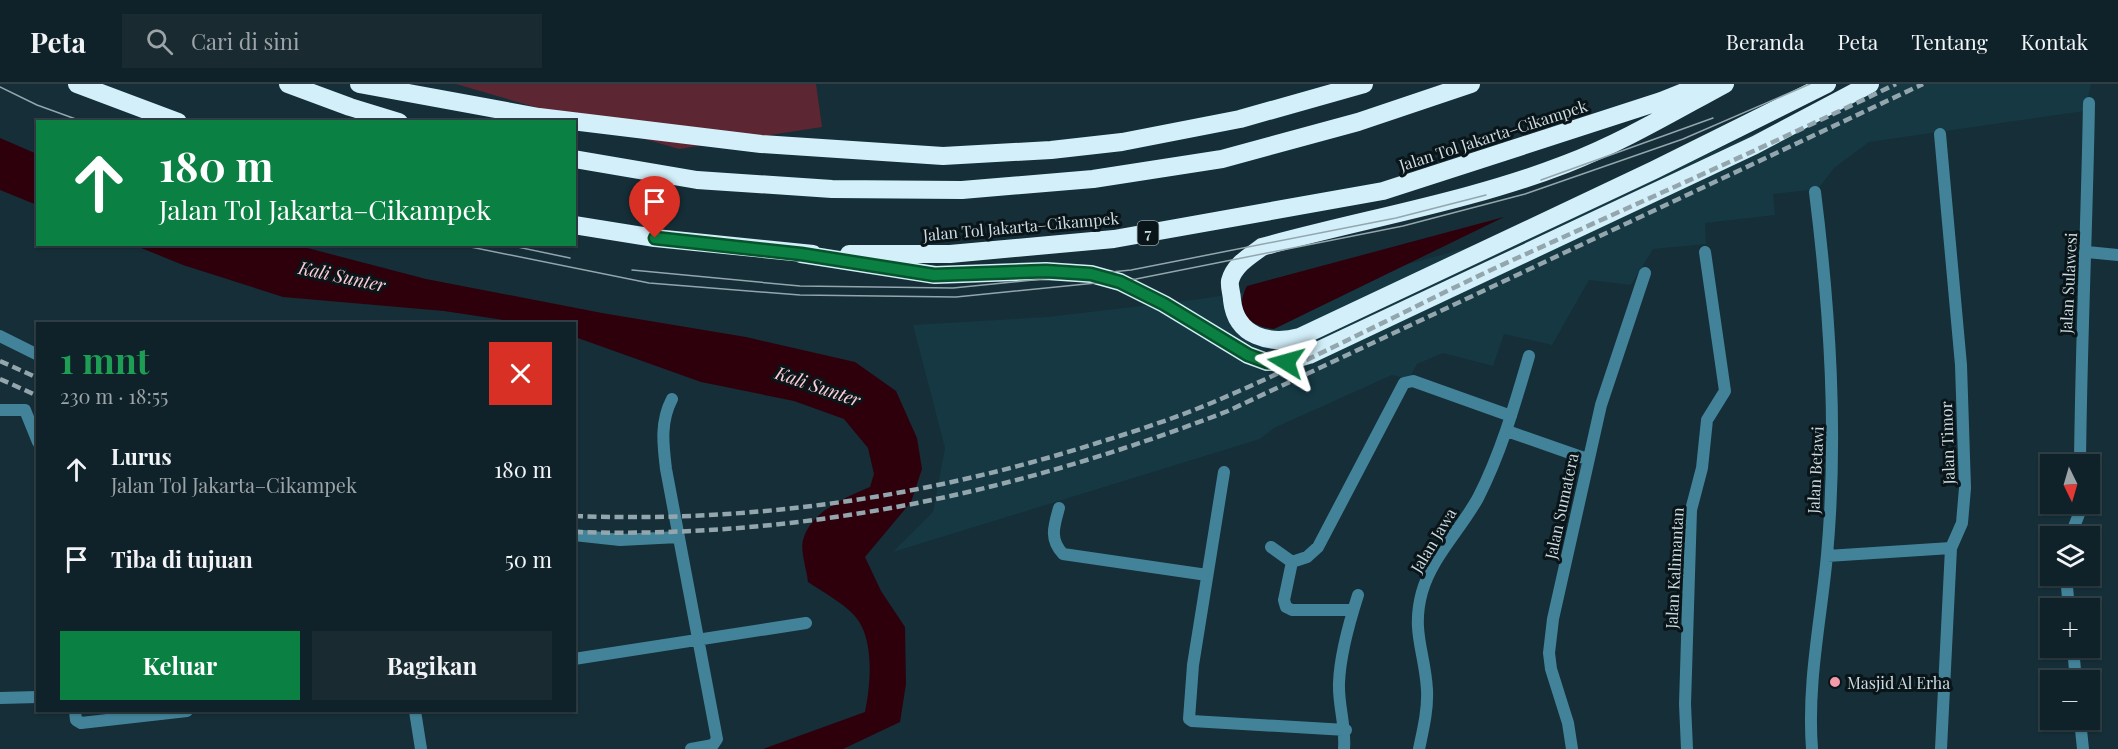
<!DOCTYPE html>
<html lang="id">
<head>
<meta charset="utf-8">
<style>
  body { margin:0; font-family:"Playfair Display",serif; background:#192a31; color:#f1f3f6; height:100vh; display:flex; flex-direction:column; font-size:22px; white-space:nowrap }
  * { box-sizing:border-box; margin:0 }
  p { font-size:20px; color:#9ca4a8 }
  .icon { flex:none; width:33px; height:33px; fill:none; stroke:currentColor; stroke-width:2; stroke-linecap:round; stroke-linejoin:round }
  .map { position:relative; flex:1; overflow:hidden }
  .sheet { position:absolute; left:36px; top:238px; width:540px; height:390px; display:flex; flex-direction:column; background:#102229; border-radius:0px; box-shadow:0 2px 4px #0004,0 0 0 2px #303f46 }
  .sheet>* { flex:none }
  .banner { position:absolute; left:36px; top:36px; width:540px; height:126px; border-radius:0px; box-shadow:0 2px 4px #0004,0 0 0 2px #303f46; background:#0b8043; color:#fff; overflow:hidden }
  .needle { width:39px; rotate:175deg }
  .controls { position:absolute; left:2040px; top:370px; display:grid; gap:12px }
  .controls a { display:grid; place-items:center; width:60px; height:60px; border-radius:0px; background:#102229; box-shadow:0 2px 4px #0004,0 0 0 2px #303f46; font-size:30px }
  .pin { position:absolute; display:grid; place-items:center; width:51px; height:51px; color:#fff; margin:-62px -26px; border-radius:50% 50% 50% 0; rotate:-45deg; box-shadow:0 0 6px #0007 }
  .pin .icon { rotate:45deg }
  .me { position:absolute; width:66px; margin:-33px; rotate:278deg; stroke-linejoin:round; filter:drop-shadow(0 0 4px #0008) }
  .turn { display:flex; align-items:center; gap:21px; height:126px; padding:0 24px; font-size:27px }
  .turn .icon { width:78px; height:78px; stroke-width:2.5 }
  .turn b { display:block; font-size:42px; line-height:51px }
  .round { display:grid; place-items:center; flex:none; width:63px; height:63px; border-radius:0px; background:#192a31 }
  .summary { display:flex; align-items:center; justify-content:space-between; height:102px; padding:0 24px }
  h1 { font-size:36px; font-weight:700; line-height:45px; color:#1e9e55 }
  .action { display:flex; gap:12px; margin-top:auto; padding:12px 24px }
  .action a { flex:1; height:69px; border-radius:0px; background:#0b8043; color:#fff; font-size:24px; font-weight:700; line-height:69px; text-align:center }
  .action a+a { background:#192a31; color:#f1f3f6 }
  ul { padding:0; list-style:none }
  li { display:flex; align-items:center; gap:18px; height:90px; padding:0 24px }
  li div { flex:1 }
  li b { display:block; font-size:22px }
  li em { font-style:normal }
  header { display:flex; align-items:center; gap:36px; box-sizing:border-box; height:84px; padding:0 30px; background:#102229; border-bottom:2px solid #303f46 }
  header strong { font-size:28px }
  nav { display:flex; gap:33px; margin-inline-start:auto; font-size:21px }
  .search { width:420px; height:54px; background:#192a31; display:flex; align-items:center; gap:15px; box-sizing:border-box; padding:0 21px; border-radius:0px; color:#9ca4a8; font-size:22px }
  .map>svg:first-child { display:block }
  .built { fill:#153843 }
  .green { fill:#5d2633 }
  .water { fill:#2e000c }
  .lines { fill:none; stroke-linecap:round; stroke-linejoin:round }
  .minor { stroke:#43839a; stroke-width:12 }
  .motorway { stroke:#d3effa; stroke-width:18 }
  .tram { stroke:#93a6ad; stroke-width:1.5 }
  .rail { stroke:#93a6ad; stroke-width:4.5; stroke-dasharray:9 4.5; stroke-linecap:butt }
  .route-casing { stroke:#07532c; stroke-width:15 }
  .route { stroke:#0b8043; stroke-width:10 }
  .poi-dot { fill:#f39aab; stroke:#0a1519; stroke-width:2 }
  .labels { text-anchor:middle; dominant-baseline:central; stroke-width:6; stroke-linejoin:round; paint-order:stroke }
  .shield { fill:#0a1519; stroke:#92a0a6; stroke-width:1.5 }
  .shield-label { font-size:15px; font-weight:bold; fill:#cddce2 }
  .street-label { font-size:16px; fill:#cddce2; stroke:#0a1519 }
  .poi-label { font-size:16px; fill:#cddce2; stroke:#0a1519; text-anchor:start }
  .water-label { font-size:18px; font-style:italic; fill:#fdced6; stroke:#0a1519 }
</style>
</head>
<body>
<header>
<strong>Peta</strong>
<div class="search"><svg class="icon" aria-label="search" viewBox="0 0 24 24"><circle cx="10" cy="10" r="6"/><path d="M15 15l6 6"/></svg>Cari di sini</div>
<nav><a>Beranda</a><a>Peta</a><a>Tentang</a><a>Kontak</a></nav>
</header>
<div class="map">
<svg width="2118" height="665" viewBox="0 0 2118 665">
  <rect width="100%" height="100%" fill="#152e37"/>
  <path class="built" d="M1854 0H2091L2085 27 1869 58 1834 84 1818 105 1773 110 1775 131 1705 139 1706 160 1653 165 1631 201 1589 196 1552 261 1504 250 1493 282 1443 269 1417 280 1409 295 1392 291 1274 344 1260 355 893 468 933 428 945 364 913 241 1047 233 1193 216 1376 189 1542 143 1800 29Z"/>
  <path class="green" d="M456 0H816L822 43 679 65Z"/>
  <path class="water" d="M0 54 37 70V121L0 106Z
    M1504 133 1274 245C1250 243 1233 227 1247 202Z
    M134 161H296L426 195 602 229 746 253 855 278 896 307 917 354 922 385 911 418 865 473 881 507 905 543 906 600 900 638 843 665H763L865 628C871 599 875 552 853 530 841 518 823 508 808 498 807 486 800 467 803 456 811 427 845 414 870 403L874 390 868 364 844 335 794 317 701 298 575 253 574 240H529L444 227 283 213 183 181Z"/>
  <g class="lines">
    <path class="minor" d="M1940 50 1961 281 1965 404 1962 439 1951 464 1941 665
      M2087 168 2118 171
      M0 252 38 271
      M672 315C660 338 663 360 666 385L717 655 713 661 691 665
      M0 326H25L38 358
      M1507 347 1587 375
      M2080 381C2081 260 2087 140 2089 19
      M1224 388 1193 581 1189 635 1192 637 1346 646
      M1059 424C1054 442 1049 455 1063 470L1207 491
      M574 451 620 456 679 453
      M2070 453 2079 430 2080 420
      M1271 463 1292 478 1284 516 1286 523 1292 526H1353
      M1827 472 1951 464
      M1292 478 1307 473 1318 463 1404 299 1413 297 1511 332
      M2066 492 2069 525
      M2073 564 2076 597
      M574 575 806 539
      M0 614 38 613
      M75 627 76 636 81 639 187 627
      M415 627 421 665
      M2080 636 2083 665
      M1344 665C1346 642 1338 621 1339 599 1340 570 1349 539 1358 511
      M1419 665C1423 646 1428 626 1427 606 1425 568 1411 548 1422 508 1432 473 1461 445 1478 414 1501 369 1515 320 1529 272
      M1572 665 1568 639 1551 585 1549 569 1553 535 1601 321 1645 189
      M1687 665 1685 620 1691 426 1702 384 1707 336 1725 307 1705 168
      M1812 665C1807 598 1821 536 1827 471 1838 350 1830 228 1815 108"/>
    <path class="motorway" d="M77 0 178 38
      M288 0 350 23 399 38
      M359 0 539 33 761 60 943 72 1051 66 1122 58 1240 35 1364 0
      M1725 0C1673 28 1621 59 1566 80 1468 118 1363 135 1262 163 1250 172 1234 181 1230 197 1229 202 1232 211 1232 216 1236 253 1270 261 1300 253L1654 86 1827 0
      M574 75 697 96 832 105 962 106 1093 95 1222 75 1358 38 1471 0
      M574 141 655 154 813 170
      M801 170 935 191 1046 187 1091 190 1120 198 1164 220 1248 271 1267 278H1286L1309 271 1755 61 1870 0
      M849 170H950L1114 155 1383 107 1661 17 1704 0"/>
    <path class="tram" d="M0 3 37 21 84 38
      M1541 96 1713 34
      M456 160 649 199 800 211 956 213 1136 195 1403 142 1525 110 1683 55 1810 0
      M503 160 570 174
      M632 186 800 202 953 204 1131 186 1396 134 1486 111"/>
    <path class="rail" d="M0 277 38 294
      M0 295 38 312
      M574 432C753 439 927 413 1097 359 1139 346 1182 332 1223 314 1314 275 1402 228 1491 186 1626 124 1762 65 1896 0
      M574 448C803 455 1016 409 1228 327L1923 0"/>
  </g>
  <g class="lines">
    <defs>
      <path id="route" d="M655 154 801 170 934 191 1046 187 1091 190 1120 198 1164 220 1248 271 1267 278H1286"/>
    </defs>
    <use href="#route" class="route-casing"/>
    <use href="#route" class="route"/>
  </g>
  <circle class="poi-dot" cx="1835" cy="598" r="6"/>
  <g class="labels">
    <rect class="shield" x="1137.5" y="137" width="21" height="24" rx="4.5"/>
    <g class="shield-label">
      <text x="1148" y="149">7</text>
    </g>
    <g class="street-label">
      <text transform="translate(1493 51) rotate(-18)">Jalan Tol Jakarta–Cikampek</text>
      <text transform="translate(1021 142) rotate(-5)">Jalan Tol Jakarta–Cikampek</text>
      <text transform="translate(2068 199) rotate(-87)">Jalan Sulawesi</text>
      <text transform="translate(1947 359) rotate(-92)">Jalan Timor</text>
      <text transform="translate(1815 386) rotate(-87)">Jalan Betawi</text>
      <text transform="translate(1561 422) rotate(-78)">Jalan Sumatera</text>
      <text transform="translate(1433 456) rotate(-59)">Jalan Jawa</text>
      <text transform="translate(1674 484) rotate(-87)">Jalan Kalimantan</text>
    </g>
    <g class="poi-label">
      <text x="1847" y="598">Masjid Al Erha</text>
    </g>
    <g class="water-label">
      <text transform="translate(342 192) rotate(12)">Kali Sunter</text>
      <text transform="translate(818 302) rotate(19)">Kali Sunter</text>
    </g>
  </g>
</svg>
<div class="controls">
<a><svg class="needle" viewBox="-14 -14 28 28"><path d="M0-13l5 13h-10z" fill="#e53935"/><path d="M0 13l5-13h-10z" fill="#9ca4a8"/></svg></a>
<a><svg class="icon" aria-label="layers" viewBox="0 0 24 24"><path d="M12 4l9 5-9 5-9-5zM3 14l9 5 9-5"/></svg></a>
<a>+</a>
<a>−</a>
</div>
<div class="pin" style="left:655px;top:154px;background:#d93025"><svg class="icon" aria-label="arrive" viewBox="0 0 24 24"><path d="M6 21V4h12l-3 4 3 4H6"/></svg></div>
<svg class="me" style="left:1286px;top:278px" viewBox="-20 -20 40 40"><path d="M0-17L14 15 0 8-14 15z" fill="#0b8043" stroke="#fff" stroke-width="4"/></svg>
<div class="banner">
<div class="turn"><svg class="icon" aria-label="ahead" viewBox="0 0 24 24"><path d="M12 20V5M6 11l6-6 6 6"/></svg><div><b>180 m</b>Jalan Tol Jakarta–Cikampek</div></div>
</div>
<section class="sheet">
<div class="summary"><div><h1>1 mnt</h1><p>230 m · 18:55</p></div><a class="round" style="background:#d93025;color:#fff"><svg class="icon" aria-label="close" viewBox="0 0 24 24"><path d="M6 6l12 12M18 6L6 18"/></svg></a></div>
<ul>
<li><svg class="icon" aria-label="ahead" viewBox="0 0 24 24"><path d="M12 20V5M6 11l6-6 6 6"/></svg><div><b>Lurus</b><p>Jalan Tol Jakarta–Cikampek</p></div><em>180 m</em></li>
<li><svg class="icon" aria-label="arrive" viewBox="0 0 24 24"><path d="M6 21V4h12l-3 4 3 4H6"/></svg><div><b>Tiba di tujuan</b></div><em>50 m</em></li>
</ul>
<div class="action"><a>Keluar</a><a>Bagikan</a></div>
</section>
</div>
</body>
</html>
